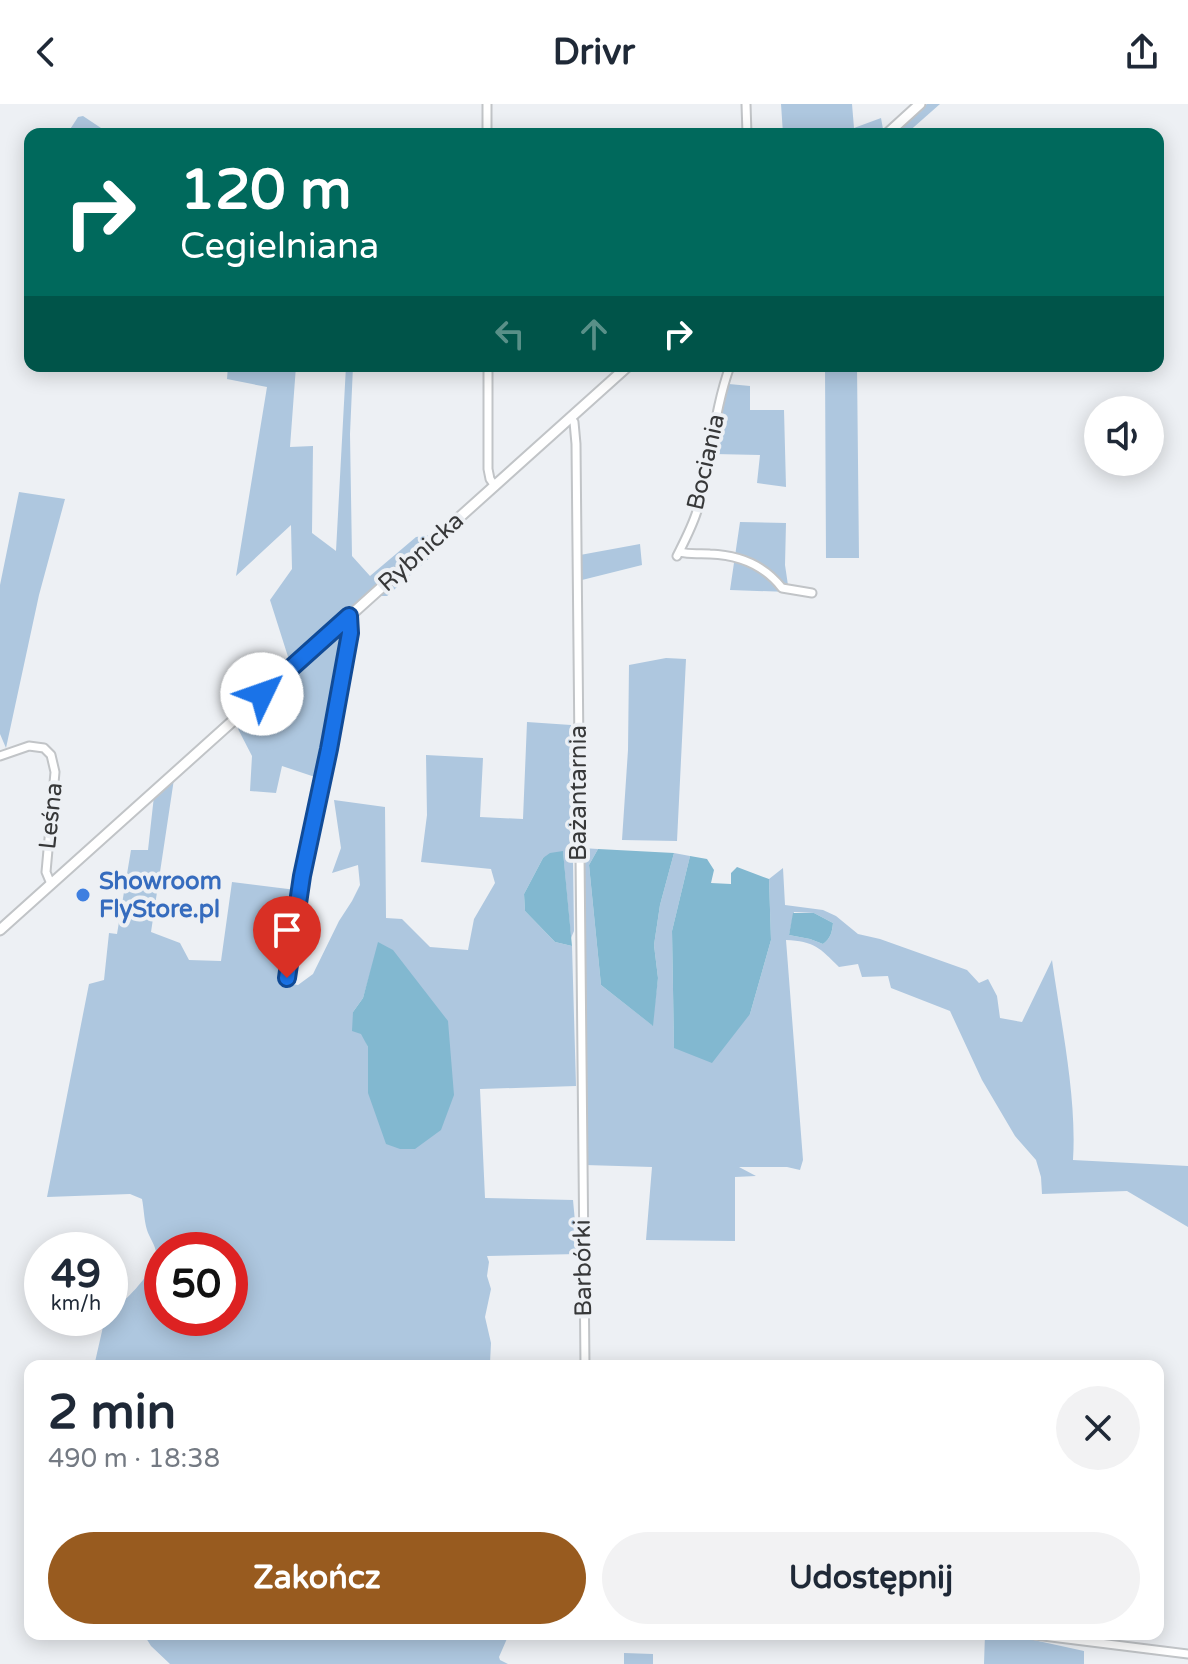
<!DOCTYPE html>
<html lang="pl">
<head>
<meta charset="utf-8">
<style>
  body { margin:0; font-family:"Varela Round",sans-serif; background:#f2f2f3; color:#1f2937; height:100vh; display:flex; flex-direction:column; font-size:30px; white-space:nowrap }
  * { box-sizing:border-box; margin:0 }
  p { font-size:26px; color:#747a83 }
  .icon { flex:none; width:44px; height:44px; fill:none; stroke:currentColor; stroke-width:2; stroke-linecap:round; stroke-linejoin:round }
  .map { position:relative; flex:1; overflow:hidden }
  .details { position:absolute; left:24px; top:1256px; width:1140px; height:280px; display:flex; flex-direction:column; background:#fff; border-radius:16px; box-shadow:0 4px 20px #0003 }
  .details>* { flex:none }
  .banner { position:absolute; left:24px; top:24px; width:1140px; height:244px; border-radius:16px; box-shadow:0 4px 20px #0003; background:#00695c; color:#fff; overflow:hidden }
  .fabs { position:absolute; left:1084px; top:292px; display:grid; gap:16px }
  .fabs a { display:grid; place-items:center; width:80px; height:80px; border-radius:50%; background:#fff; box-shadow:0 4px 20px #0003; font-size:40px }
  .speed { position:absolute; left:24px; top:1128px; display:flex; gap:16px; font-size:40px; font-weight:700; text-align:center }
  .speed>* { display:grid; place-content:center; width:104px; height:104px; border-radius:50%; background:#fff; box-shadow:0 4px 20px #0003; line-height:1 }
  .speed small { font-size:20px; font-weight:400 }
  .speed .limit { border:12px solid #d22; background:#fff; color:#111 }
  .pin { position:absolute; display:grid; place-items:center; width:68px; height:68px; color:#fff; margin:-82px -34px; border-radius:50% 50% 50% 0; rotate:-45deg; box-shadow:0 0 8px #0007 }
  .pin .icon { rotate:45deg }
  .me { position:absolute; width:88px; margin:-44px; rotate:48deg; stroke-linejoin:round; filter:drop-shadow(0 0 6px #0008) }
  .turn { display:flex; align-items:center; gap:28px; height:168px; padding:0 24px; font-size:36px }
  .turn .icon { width:104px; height:104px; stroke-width:2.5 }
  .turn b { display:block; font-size:56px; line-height:68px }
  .lanes { display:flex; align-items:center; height:76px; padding:0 24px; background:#0003; justify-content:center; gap:40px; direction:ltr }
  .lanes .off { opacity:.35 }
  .round { display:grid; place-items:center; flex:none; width:84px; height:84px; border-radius:42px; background:#f2f2f3 }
  .headline { display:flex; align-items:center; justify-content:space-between; height:136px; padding:0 24px }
  h1 { font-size:48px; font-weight:700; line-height:60px }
  .primary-button { display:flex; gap:16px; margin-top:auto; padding:16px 24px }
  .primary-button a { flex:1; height:92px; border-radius:48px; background:#985b1f; color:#fff; font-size:32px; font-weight:700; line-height:92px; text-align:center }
  .primary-button a+a { background:#f2f2f3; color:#1f2937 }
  header { display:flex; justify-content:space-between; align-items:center; height:104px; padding:0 24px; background:#fff; font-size:36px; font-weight:700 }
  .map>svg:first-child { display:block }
  .green { fill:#aec7df; fill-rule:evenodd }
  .water { fill:#82b8d0 }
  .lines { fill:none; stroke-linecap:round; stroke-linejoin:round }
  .minor-casing { stroke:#c1c4c7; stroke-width:11 }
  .major-casing { stroke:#c1c4c7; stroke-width:13 }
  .minor { stroke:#fff; stroke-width:7 }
  .major { stroke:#fff; stroke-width:9 }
  .route-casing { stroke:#114b97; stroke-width:20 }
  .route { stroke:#1a73e8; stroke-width:14 }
  .shop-dot { fill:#3f7fe0; stroke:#edf0f4; stroke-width:3 }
  .labels { text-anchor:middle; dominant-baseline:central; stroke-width:8; stroke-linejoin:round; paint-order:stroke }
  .street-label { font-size:24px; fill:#373839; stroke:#edf0f4 }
  .shop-label { font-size:24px; font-weight:bold; fill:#366cbe; stroke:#edf0f4; text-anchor:start }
</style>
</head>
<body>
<header><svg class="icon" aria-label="back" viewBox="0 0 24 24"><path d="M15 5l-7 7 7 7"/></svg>Drivr<svg class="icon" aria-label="share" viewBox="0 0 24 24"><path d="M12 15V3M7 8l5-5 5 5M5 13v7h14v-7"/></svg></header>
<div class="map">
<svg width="1188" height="1560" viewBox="0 0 1188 1560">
  <rect width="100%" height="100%" fill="#edf0f4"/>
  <path class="green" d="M781 0H852L854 24 881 14 883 25 877 30H783Z
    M927 0H940L906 30H893Z
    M83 12 110 30H67L78 13Z
    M228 262H296L290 343 313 342 312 429 336 447 346 262H353L350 330 352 452 370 472 416 433 430 431 290 559 270 496 292 465 291 421 236 472 267 283 227 275Z
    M825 262H857L859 454H826Z
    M729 280 750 282V306H784L786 383 757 379 760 351 714 350 726 283Z
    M19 388 65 395 39 491 6 644 0 630V481Z
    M740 418 786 419 785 461 789 488 730 486Z
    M640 440 642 461 582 476 580 451Z
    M430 444 434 450 387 492H378Z
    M343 523 347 528 318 674 282 662 276 689 250 687 252 652 236 621Z
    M666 554 686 555 677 737 622 736 628 646 629 561Z
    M527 618 571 621 574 827 571 834 563 748 543 754 524 790 525 807 555 838 572 842 576 982 480 985 485 1094 573 1096 578 1150 487 1152 489 1158 487 1172 491 1185 485 1213 491 1239 490 1259 495 1262H96L95 1258 105 1214H110V1208C125 1198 155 1168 156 1149 156 1142 149 1133 147 1126 144 1116 144 1105 142 1095L130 1090 47 1093 89 880 104 876 109 829 117 830 131 746H148L154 692 174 675 151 828 180 839 189 856 221 857 232 778 296 786 282 878 298 881 313 870 339 817 352 797 360 781 358 761 332 769 341 744 334 696 385 703 386 814 402 815 430 843 468 846 474 815 495 779 491 765 421 758 427 711 426 651 483 654 480 713 523 715ZM379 839 368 989V943L353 908 363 894ZM162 1146H230V1214H162Z
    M582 744 598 745 589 761 601 881 652 921 658 874 654 841 660 801 674 749 690 752 672 827 674 944 750 910 771 836 769 775 783 764 785 801 823 806 836 812 858 830 880 835 967 866 979 879 988 875 997 892 1000 914 1022 918 1052 856C1061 920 1077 993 1073 1056L1188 1062V1123L1127 1087 1042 1090 1041 1073 1036 1056 1015 1032 982 976 950 907 891 884 888 872 862 873 858 860 839 863C820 844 814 837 786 836L803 1056 800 1066 787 1063H739L756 1072 735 1073V1137L646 1136 652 1063 585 1061ZM794 808 814 809 833 819C832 828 831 834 823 840L810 835 789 831Z
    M140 1530H509L499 1553 500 1556 508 1560H170L151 1542 146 1534Z
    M985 1530 1029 1535 1084 1547V1560H984Z
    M624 1549 653 1550V1560H624Z"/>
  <path class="water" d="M598 745 674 749 660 801 654 841 658 874 653 922 601 881 589 761Z
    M563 747 572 842 555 838 525 807 524 790 543 754 550 749Z
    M690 752 707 755 714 766 711 779 731 780V769L737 763 769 775 771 836 750 910 712 959 674 944 672 827Z
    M793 809H814L833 819C832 828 831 834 823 840L810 835 789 831Z
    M378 838 393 846 448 917 454 991 441 1026 415 1045H400L386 1040 368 989V943L361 930 352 927 353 908 363 894Z"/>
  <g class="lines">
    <defs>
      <path id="minor" d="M487 0V30
        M746 0 747 30
        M488 262V365L490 375 495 382
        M571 314 574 318 576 340 585 1262
        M679 448C692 451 698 449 710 450 739 451 764 461 782 484L812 489
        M677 452C684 438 692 423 697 407 711 360 713 309 730 262
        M0 652 29 642 44 644 51 651 55 668 46 768 51 780
        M287 874 302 772 329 645 350 529 349 512
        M1027 1530 1188 1550"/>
      <path id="major" d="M887 30 920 0
        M0 826 628 262"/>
    </defs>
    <use href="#minor" class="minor-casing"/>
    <use href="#major" class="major-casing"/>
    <use href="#minor" class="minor"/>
    <use href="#major" class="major"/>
  </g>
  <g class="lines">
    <defs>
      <path id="route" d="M262 590 349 512 350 529 329 645 302 772 287 874"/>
    </defs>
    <use href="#route" class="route-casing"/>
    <use href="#route" class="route"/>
  </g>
  <circle class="shop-dot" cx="83" cy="791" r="8"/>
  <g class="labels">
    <g class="street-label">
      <text transform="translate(706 358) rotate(-77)">Bociania</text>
      <text transform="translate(421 448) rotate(-42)">Rybnicka</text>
      <text transform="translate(578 689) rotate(-90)">Bażantarnia</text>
      <text transform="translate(51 712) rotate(-84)">Leśna</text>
      <text transform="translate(583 1164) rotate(-91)">Barbórki</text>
    </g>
    <g class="shop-label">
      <text x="99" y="777">Showroom<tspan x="99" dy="28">FlyStore.pl</tspan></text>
    </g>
  </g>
</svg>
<div class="fabs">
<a><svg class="icon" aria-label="sound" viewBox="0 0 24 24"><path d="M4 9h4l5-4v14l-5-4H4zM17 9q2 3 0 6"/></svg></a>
</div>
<div class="speed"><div>49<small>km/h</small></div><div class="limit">50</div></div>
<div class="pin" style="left:287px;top:874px;background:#d93025"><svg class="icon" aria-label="arrive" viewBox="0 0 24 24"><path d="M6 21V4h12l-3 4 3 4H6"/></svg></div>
<svg class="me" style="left:262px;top:590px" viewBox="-20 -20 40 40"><circle r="19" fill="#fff"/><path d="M0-13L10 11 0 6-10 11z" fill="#1a73e8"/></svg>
<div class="banner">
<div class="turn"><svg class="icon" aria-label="right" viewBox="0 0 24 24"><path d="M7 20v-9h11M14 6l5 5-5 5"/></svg><div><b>120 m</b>Cegielniana</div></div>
<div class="lanes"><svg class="icon off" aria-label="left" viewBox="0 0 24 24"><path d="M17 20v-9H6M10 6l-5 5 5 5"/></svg><svg class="icon off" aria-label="ahead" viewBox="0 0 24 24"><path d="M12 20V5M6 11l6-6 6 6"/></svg><svg class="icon" aria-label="right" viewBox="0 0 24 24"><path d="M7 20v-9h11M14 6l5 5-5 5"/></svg></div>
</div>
<section class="details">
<div class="headline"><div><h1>2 min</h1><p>490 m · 18:38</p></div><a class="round"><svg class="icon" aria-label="close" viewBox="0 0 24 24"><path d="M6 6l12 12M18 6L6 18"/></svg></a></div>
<div class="primary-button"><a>Zakończ</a><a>Udostępnij</a></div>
</section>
</div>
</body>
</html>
